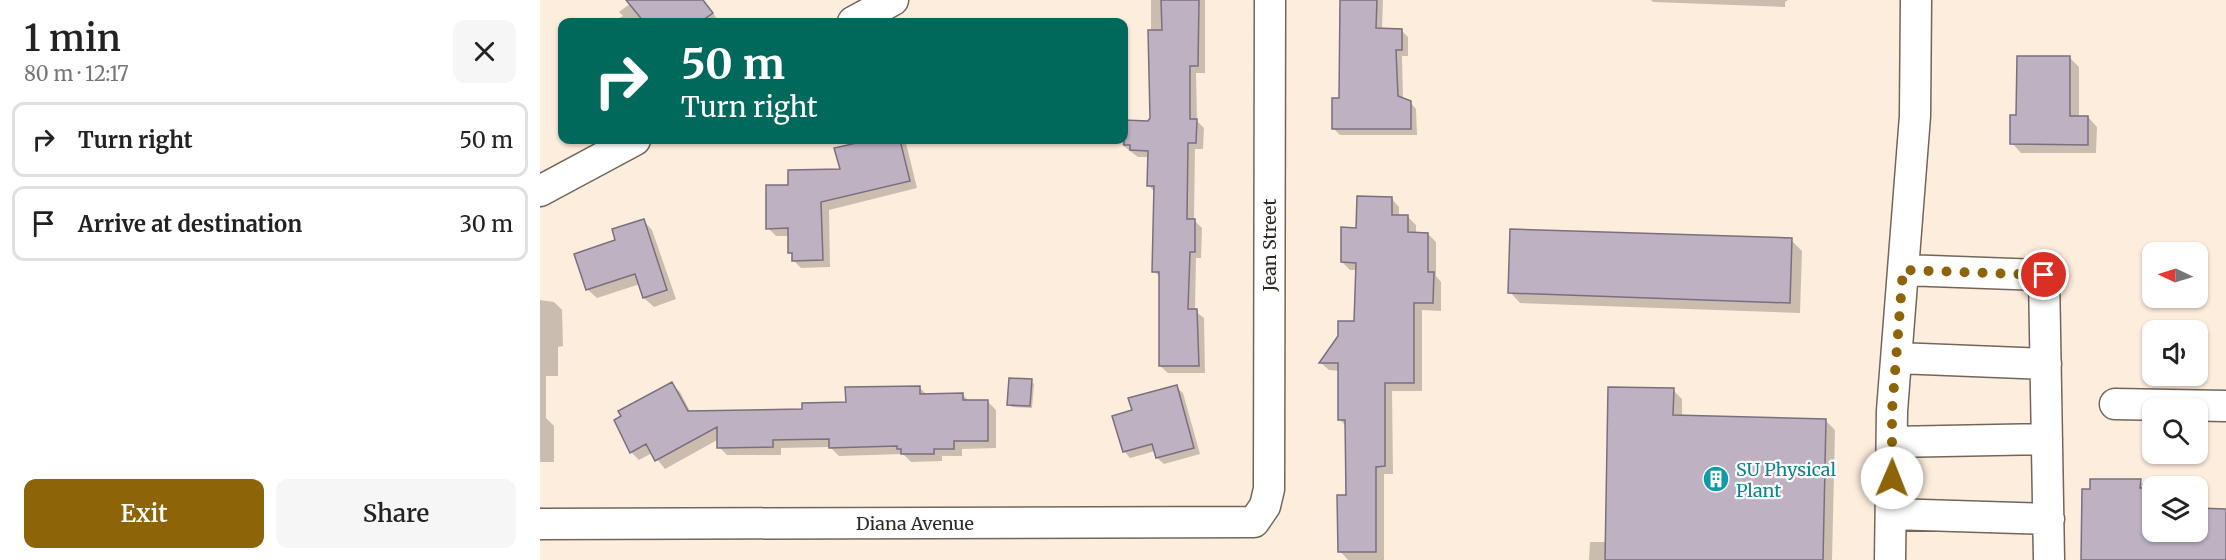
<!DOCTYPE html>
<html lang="en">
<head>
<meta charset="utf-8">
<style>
  body { margin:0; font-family:Merriweather,serif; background:#f6f6f6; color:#222; height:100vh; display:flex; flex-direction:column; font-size:22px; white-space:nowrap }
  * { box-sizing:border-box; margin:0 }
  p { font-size:20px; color:#767676 }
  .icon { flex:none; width:33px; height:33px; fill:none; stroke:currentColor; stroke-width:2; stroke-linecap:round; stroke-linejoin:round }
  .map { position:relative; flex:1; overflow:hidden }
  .details { display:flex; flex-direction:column; background:#fff; width:540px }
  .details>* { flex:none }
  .hud { position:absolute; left:18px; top:18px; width:570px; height:126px; border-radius:12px; box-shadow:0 2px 4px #0004; background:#00695c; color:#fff; overflow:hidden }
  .needle { width:39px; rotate:274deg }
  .fabs { position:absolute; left:1602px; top:242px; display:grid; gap:12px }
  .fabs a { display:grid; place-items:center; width:66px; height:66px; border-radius:12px; background:#fff; box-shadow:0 2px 4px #0004; font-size:30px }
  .pin { position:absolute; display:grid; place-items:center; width:51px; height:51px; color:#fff; margin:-26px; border:3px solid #fff; border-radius:50%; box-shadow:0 2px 6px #0007 }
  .me { position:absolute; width:66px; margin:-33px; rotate:1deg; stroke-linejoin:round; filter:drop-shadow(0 0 4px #0008) }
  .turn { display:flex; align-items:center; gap:21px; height:126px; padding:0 24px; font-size:27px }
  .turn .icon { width:78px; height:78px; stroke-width:2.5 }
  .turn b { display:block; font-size:42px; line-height:51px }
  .round { display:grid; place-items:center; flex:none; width:63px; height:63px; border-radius:12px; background:#f6f6f6 }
  .summary { display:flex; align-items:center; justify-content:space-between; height:102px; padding:0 24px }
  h1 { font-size:36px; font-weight:600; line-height:45px }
  .primary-button { display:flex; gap:12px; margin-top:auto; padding:12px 24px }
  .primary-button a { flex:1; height:69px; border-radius:12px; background:#8d6508; color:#fff; font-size:24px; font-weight:600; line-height:69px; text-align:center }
  .primary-button a+a { background:#f6f6f6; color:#222 }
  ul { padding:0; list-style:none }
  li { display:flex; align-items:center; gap:18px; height:75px; margin:0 12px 9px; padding:0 12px; border:3px solid #e0e0e0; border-radius:12px }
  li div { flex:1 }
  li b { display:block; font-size:22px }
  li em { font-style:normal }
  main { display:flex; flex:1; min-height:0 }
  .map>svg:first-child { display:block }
  .shadow { fill:#0003 }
  .building { fill:#beb1c2; stroke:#7a6f7f; stroke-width:1.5 }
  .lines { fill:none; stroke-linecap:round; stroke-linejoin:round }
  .minor-casing { stroke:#736658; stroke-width:33 }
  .minor { stroke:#fff; stroke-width:30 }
  .route { stroke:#8d6508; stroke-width:10; stroke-dasharray:0 18 }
  .labels { text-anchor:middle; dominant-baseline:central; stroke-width:4.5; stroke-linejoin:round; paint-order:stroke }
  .street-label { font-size:18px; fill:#2f2923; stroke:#fdfdfd }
  .culture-label { font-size:18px; fill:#0d838f; stroke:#fdfdfd; text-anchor:start }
</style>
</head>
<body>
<main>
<section class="details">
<div class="summary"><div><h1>1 min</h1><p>80 m · 12:17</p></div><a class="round"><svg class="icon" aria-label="close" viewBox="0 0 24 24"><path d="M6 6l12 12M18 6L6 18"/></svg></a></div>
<ul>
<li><svg class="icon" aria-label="right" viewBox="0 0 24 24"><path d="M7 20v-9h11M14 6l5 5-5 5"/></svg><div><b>Turn right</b></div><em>50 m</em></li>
<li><svg class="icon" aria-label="arrive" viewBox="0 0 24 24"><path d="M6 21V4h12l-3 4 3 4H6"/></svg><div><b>Arrive at destination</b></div><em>30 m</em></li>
</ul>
<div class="primary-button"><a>Exit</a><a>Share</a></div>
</section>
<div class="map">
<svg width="1686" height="560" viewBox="0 0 1686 560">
  <rect width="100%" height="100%" fill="#fdeddd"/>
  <path class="shadow" d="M95 0H163L178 20 175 22H140L138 21 136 22H71L83 16 79 12Z
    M611 0H665V73H656L657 121 664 128 663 149H655L654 220 662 228 661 258H656L655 311 664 318 665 373H628L620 366 621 278 614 271 615 192 608 185 609 157H598L582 145 584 122H608L611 119Z
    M801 0H843L842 30H861L868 37V56H862L863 100 870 102 876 109 877 135H800L794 129 800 99Z
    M1111 0H1248L1245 2V7L1113 2Z
    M1530 58 1539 67V117H1548L1557 127 1556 153H1481L1472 143 1478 117Z
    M337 140H363L366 143 377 188 289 210 290 267 261 268 253 260V255L250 252 249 236H236L228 228 249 187 301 170 296 149Z
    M851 198 859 207V216H867L876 225V234H888L896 242V276L901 282V311L882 310V391H852L853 474H844V560H808L800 551 807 496V427L799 419V371L789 370 781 363 816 322 817 270H810L802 262 818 229Z
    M103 220 112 230 136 299 114 307 104 298 100 284 57 298 47 289 77 241Z
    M1251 240 1262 251 1260 313 980 303 970 292Z
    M0 300 14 302 22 310 23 346 18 347V376H6V418L14 426V462H0Z
    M491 381 494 384 492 408 472 407 469 404Z
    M132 384 140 392 151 413 264 411 379 387 387 395H423L430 402H448L456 410V448L422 449V456H402V461L371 462 363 454 299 456 290 447 241 448V455H187L179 447V439L125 469 112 453 99 460 91 452Z
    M636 387 643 393 660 454 624 464 617 458 615 451 590 458 584 451 594 411Z
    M1133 390 1142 399V417L1285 420 1295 430 1292 560H1049L1050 542H1067Z
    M1600 481 1609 490H1612V531H1658V497L1662 501V510H1686V560H1542Z"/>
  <path class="building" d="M86 0H163L173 13 160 22H104Z
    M621 0H659L658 66H650V119H657L656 143H648L647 219H655V252H650L648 309H657L659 366H619V272H612L614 186H607L608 151 590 150V145H584V120L608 121 610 118 608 30H622Z
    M800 0H837L836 28 862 29V50H856L858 96 871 101V129H792V98H799Z
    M1477 56H1530V116H1548V145L1470 144V115H1476Z
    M330 140H360L370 181 281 202 283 260 252 261V253H248V228L226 229V185H248V170L300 169 294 148Z
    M817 196 852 197V215H868V232L888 233V272H894L893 303H874V383H845V466L836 467V552H798L797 495H806L805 420H798V363H779L798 336V321H814L816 263 801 262V227L816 228Z
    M104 219 127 290 103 298 95 274 46 290 34 254 75 240 72 229Z
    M970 229 1252 238 1250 303 968 293Z
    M469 378 492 379 490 406 467 405Z
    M132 382 148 411 262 409V403L306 402 305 387 380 386V394L423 393V400H448V441H414V449H394V454H361V449H357V446L289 448V439L233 440V447L177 448V427L115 461 106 444 90 453 74 420 81 416 78 411Z
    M637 385 654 448 616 458 612 444 583 452 572 416 592 410 588 398Z
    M1068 387 1134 388 1133 415 1286 419 1283 560H1065Z
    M1550 479H1601L1600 488H1612V531H1658V508L1686 509V560H1541L1542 489H1550Z"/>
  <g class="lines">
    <defs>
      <path id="minor" d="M313 22 353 0
        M0 191 95 140
        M1363 270 1504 275 1509 560
        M1357 358 1506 364
        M1575 404 1686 406
        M1352 442 1507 439
        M1351 514 1509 519
        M0 524 714 522 725 506 729 489 730 0
        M1350 560 1352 411 1375 116 1376 0"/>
    </defs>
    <use href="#minor" class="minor-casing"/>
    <use href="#minor" class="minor"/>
  </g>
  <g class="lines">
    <path class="route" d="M1352 478V411L1363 270 1504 275"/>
  </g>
  <defs>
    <symbol id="building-disc" viewBox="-11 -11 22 22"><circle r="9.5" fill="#0f9aa8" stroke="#fdfdfd"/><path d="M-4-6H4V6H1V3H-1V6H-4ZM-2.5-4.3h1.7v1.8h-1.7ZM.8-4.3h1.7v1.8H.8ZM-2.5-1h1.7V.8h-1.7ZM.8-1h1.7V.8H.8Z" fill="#fff"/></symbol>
  </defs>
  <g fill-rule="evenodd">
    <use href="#building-disc" x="1161" y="464" width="30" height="30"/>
  </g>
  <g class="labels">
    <g class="street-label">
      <text transform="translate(729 245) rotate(-90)">Jean Street</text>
      <text x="375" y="523">Diana Avenue</text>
    </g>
    <g class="culture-label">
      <text x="1196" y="469">SU Physical<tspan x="1196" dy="21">Plant</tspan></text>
    </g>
  </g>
</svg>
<div class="fabs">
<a><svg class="needle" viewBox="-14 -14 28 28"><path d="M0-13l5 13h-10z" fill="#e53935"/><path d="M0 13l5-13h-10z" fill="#767676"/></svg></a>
<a><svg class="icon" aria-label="sound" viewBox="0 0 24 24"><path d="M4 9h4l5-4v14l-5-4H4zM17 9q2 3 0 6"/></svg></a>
<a><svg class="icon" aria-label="search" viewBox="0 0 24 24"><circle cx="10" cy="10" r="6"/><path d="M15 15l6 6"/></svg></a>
<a><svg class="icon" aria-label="layers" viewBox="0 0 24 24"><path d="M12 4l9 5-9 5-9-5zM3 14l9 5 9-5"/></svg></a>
</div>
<div class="pin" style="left:1504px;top:275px;background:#d93025"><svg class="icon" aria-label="arrive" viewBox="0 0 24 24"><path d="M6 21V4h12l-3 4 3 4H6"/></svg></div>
<svg class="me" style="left:1352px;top:478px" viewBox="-20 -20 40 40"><circle r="19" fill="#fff"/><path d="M0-13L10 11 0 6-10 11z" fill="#8d6508"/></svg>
<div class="hud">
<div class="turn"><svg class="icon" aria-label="right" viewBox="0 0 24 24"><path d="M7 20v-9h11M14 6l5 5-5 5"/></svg><div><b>50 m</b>Turn right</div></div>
</div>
</div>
</main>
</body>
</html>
